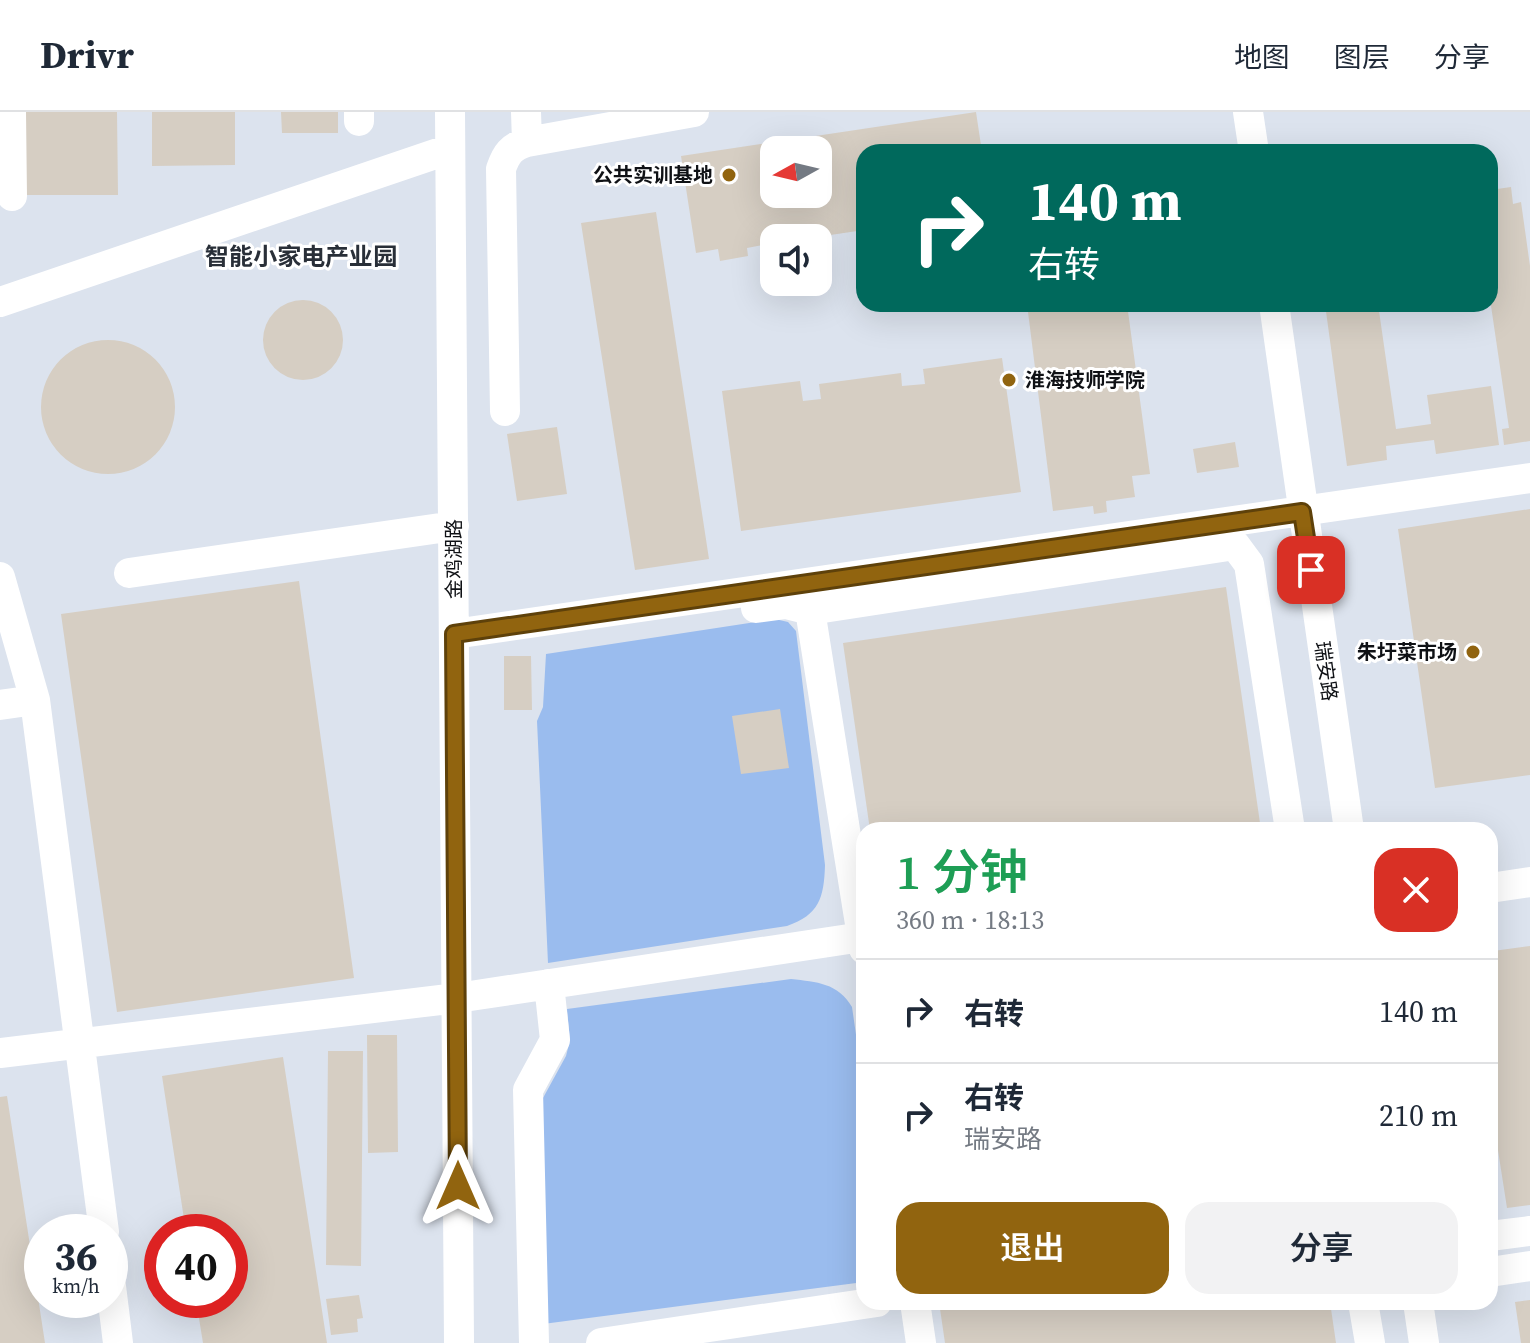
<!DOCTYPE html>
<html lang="zh">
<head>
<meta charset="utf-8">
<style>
  body { margin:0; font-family:"Source Serif 4","Noto Sans SC",serif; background:#f2f2f3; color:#1f2937; height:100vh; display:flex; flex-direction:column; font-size:30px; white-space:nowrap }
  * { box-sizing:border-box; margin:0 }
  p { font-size:26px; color:#747a83 }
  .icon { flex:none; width:44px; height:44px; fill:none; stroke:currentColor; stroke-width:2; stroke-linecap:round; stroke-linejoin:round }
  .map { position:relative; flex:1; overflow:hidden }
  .details { position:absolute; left:856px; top:710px; width:642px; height:488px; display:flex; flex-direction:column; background:#fff; border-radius:24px; box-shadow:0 8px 32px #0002 }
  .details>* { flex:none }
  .hud { position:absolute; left:856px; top:32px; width:642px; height:168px; border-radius:24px; box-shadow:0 8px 32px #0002; background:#00695c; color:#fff; overflow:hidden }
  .needle { width:52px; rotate:262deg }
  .buttons { position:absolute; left:760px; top:24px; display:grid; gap:16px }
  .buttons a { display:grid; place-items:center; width:72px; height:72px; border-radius:16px; background:#fff; box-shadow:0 8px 32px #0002; font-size:40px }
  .speed { position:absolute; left:24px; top:1102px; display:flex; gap:16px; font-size:40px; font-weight:700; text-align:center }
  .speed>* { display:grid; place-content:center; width:104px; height:104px; border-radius:50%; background:#fff; box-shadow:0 8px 32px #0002; line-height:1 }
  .speed small { font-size:20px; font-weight:400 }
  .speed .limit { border:12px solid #d22; background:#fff; color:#111 }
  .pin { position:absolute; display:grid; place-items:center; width:68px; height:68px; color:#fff; margin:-34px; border-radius:16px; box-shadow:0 4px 12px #0006 }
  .me { position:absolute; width:88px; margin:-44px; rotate:0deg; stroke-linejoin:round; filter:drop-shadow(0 0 6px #0008) }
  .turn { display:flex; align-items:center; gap:28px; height:168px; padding:0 40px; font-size:36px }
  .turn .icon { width:104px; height:104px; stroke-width:2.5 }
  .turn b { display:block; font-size:56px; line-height:68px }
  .round { display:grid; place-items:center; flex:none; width:84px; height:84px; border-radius:24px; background:#f2f2f3 }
  .head { display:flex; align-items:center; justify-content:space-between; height:136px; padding:0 40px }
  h1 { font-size:48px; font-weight:600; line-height:60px; color:#1e9e55 }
  .button { display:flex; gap:16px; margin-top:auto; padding:16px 40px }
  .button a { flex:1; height:92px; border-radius:24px; background:#91640f; color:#fff; font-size:32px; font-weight:600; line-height:92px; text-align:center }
  .button a+a { background:#f2f2f3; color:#1f2937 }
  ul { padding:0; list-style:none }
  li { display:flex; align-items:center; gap:24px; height:104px; padding:0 40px; border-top:2px solid #e0e1e3 }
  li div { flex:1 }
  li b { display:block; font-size:30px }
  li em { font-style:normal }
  header { display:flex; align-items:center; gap:48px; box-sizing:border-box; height:112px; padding:0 40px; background:#fff; border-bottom:2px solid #e0e1e3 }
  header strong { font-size:38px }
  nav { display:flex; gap:44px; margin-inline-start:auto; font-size:28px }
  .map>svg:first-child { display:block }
  .green { fill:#9abcee }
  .building { fill:#d6cec3; fill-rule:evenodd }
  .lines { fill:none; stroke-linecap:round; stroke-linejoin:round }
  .minor { stroke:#fff; stroke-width:30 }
  .route-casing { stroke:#5e410a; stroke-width:20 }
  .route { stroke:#91640f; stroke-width:14 }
  .poi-dot { fill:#91640f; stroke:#fff; stroke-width:3 }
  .labels { text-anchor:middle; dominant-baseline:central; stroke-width:6; stroke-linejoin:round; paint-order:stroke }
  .poi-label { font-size:20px; font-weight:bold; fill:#0f1115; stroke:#fff; text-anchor:end }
  .street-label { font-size:20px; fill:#0f1115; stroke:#fff }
  .quarter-label { font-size:24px; font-weight:bold; fill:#292f38; stroke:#fff }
</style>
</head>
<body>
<header>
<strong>Drivr</strong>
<nav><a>地图</a><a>图层</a><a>分享</a></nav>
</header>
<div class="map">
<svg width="1530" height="1231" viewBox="0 0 1530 1231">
  <rect width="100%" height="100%" fill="#dce3ee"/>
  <path class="green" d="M775 507 788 510 796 519 825 753C824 786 819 803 787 814L548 851 537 609 543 595 546 542Z
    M791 867C817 870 838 871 852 895L864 978V1170L543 1212V986L566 944 570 928 567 897Z"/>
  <path class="building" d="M26 0H117L118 83H26Z
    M152 0H235V53L152 54Z
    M281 0H338V21H282Z
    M976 0 982 40H864V118L810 126H774V131L747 136 748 144 720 149 718 137 696 141 681 44ZM774 38H818V82H774Z
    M1511 75 1513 92 1521 90 1530 154V329L1504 333 1502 317 1509 316 1490 187V78Z
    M656 100 709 447 635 458 581 111Z
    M263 228a40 40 0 1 1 80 0a40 40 0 1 1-80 0Z
    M1027 192H1127L1150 362 1132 364 1135 385 1106 389 1107 400 1094 402 1093 394 1053 399Z
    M1325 192H1378L1396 317 1431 312 1427 283 1491 274 1499 333 1436 342 1434 328 1386 334 1387 348 1347 354Z
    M41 295a67 67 0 1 1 134 0a67 67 0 1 1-134 0Z
    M1002 246 1021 380 741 419 722 279 800 269 803 289 821 287 819 272 901 261 902 274 925 272 923 257Z
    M557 315 567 382 517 389 507 322Z
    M1235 330 1239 355 1197 361 1193 337Z
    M1530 397V663L1435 676 1398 417Z
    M299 469 354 866 117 900 61 502Z
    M1226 475 1261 718H870L843 531Z
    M504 544H531L532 598H504Z
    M780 597 789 656 741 662 732 604Z
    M1490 832 1493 839 1530 834V1093L1507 1096 1490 987Z
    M367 923H397L398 1040 368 1041Z
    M328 939H363L361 1154 326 1153Z
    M283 945 327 1231H203L196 1188H230V1120H186L162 964Z
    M7 984 45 1231H0V985Z
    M359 1183 363 1206 357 1207 358 1220 331 1223 326 1187Z
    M1530 1188V1231H1521L1515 1190Z
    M939 1190H1330L1336 1231H945Z"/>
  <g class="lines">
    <path class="minor" d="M11 0 12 84
      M359 0V9
      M450 0 459 1231
      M526 0 527 30 694 0
      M1248 0 1254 40
      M0 190 450 37
      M1274 192 1349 718
      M505 299 501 57C506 42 511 35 527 30
      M129 461 454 414
      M0 465 35 588 104 1120
      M756 496 786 492 810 498 1235 433 1249 452 1290 718
      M810 498 864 837
      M454 522 1530 366
      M0 593 35 588
      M1490 776 1530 770
      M0 941 457 886 862 825
      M1490 1124 1530 1119
      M1490 1160 1530 1154
      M110 1166 118 1231
      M915 1190 921 1231
      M1363 1190 1370 1231
      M1418 1190 1424 1231
      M534 1231 528 978 555 928 549 872
      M601 1231 877 1190"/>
  </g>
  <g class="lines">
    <defs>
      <path id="route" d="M458 1074 454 522 1302 400 1311 458"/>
    </defs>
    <use href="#route" class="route-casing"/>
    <use href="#route" class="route"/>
  </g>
  <g class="poi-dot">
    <circle cx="729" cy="63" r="8"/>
    <circle cx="1009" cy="268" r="8"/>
    <circle cx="1473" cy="540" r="8"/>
  </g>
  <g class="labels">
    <g class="poi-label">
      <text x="713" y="63">公共实训基地</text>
      <text x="1025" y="268" text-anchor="start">淮海技师学院</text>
      <text x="1457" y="540">朱圩菜市场</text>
    </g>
    <g class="street-label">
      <text transform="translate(454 447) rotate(-90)">金鸡湖路</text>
      <text transform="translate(1326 559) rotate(82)">瑞安路</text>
    </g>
    <g class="quarter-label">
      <text x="301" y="144">智能小家电产业园</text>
    </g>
  </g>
</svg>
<div class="buttons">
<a><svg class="needle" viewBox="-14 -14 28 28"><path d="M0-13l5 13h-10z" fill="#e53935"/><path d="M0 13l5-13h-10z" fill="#747a83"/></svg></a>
<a><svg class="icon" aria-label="sound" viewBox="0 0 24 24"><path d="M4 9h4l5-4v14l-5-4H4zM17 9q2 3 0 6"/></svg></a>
</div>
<div class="speed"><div>36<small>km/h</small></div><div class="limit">40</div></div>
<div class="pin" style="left:1311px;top:458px;background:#d93025"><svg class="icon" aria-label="arrive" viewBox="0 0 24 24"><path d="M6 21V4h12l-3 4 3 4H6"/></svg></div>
<svg class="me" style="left:458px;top:1074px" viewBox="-20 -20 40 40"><path d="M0-17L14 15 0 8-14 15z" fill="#91640f" stroke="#fff" stroke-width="4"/></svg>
<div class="hud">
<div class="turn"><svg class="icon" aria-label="right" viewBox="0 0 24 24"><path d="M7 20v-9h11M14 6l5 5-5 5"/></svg><div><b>140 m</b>右转</div></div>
</div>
<section class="details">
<div class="head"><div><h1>1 分钟</h1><p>360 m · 18:13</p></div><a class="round" style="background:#d93025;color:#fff"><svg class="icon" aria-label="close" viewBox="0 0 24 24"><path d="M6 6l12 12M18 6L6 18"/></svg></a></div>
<ul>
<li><svg class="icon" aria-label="right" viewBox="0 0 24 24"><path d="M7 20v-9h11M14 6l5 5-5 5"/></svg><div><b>右转</b></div><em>140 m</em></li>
<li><svg class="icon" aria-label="right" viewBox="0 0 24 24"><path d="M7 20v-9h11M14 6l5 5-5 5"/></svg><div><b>右转</b><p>瑞安路</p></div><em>210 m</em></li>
</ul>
<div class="button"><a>退出</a><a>分享</a></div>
</section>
</div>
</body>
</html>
